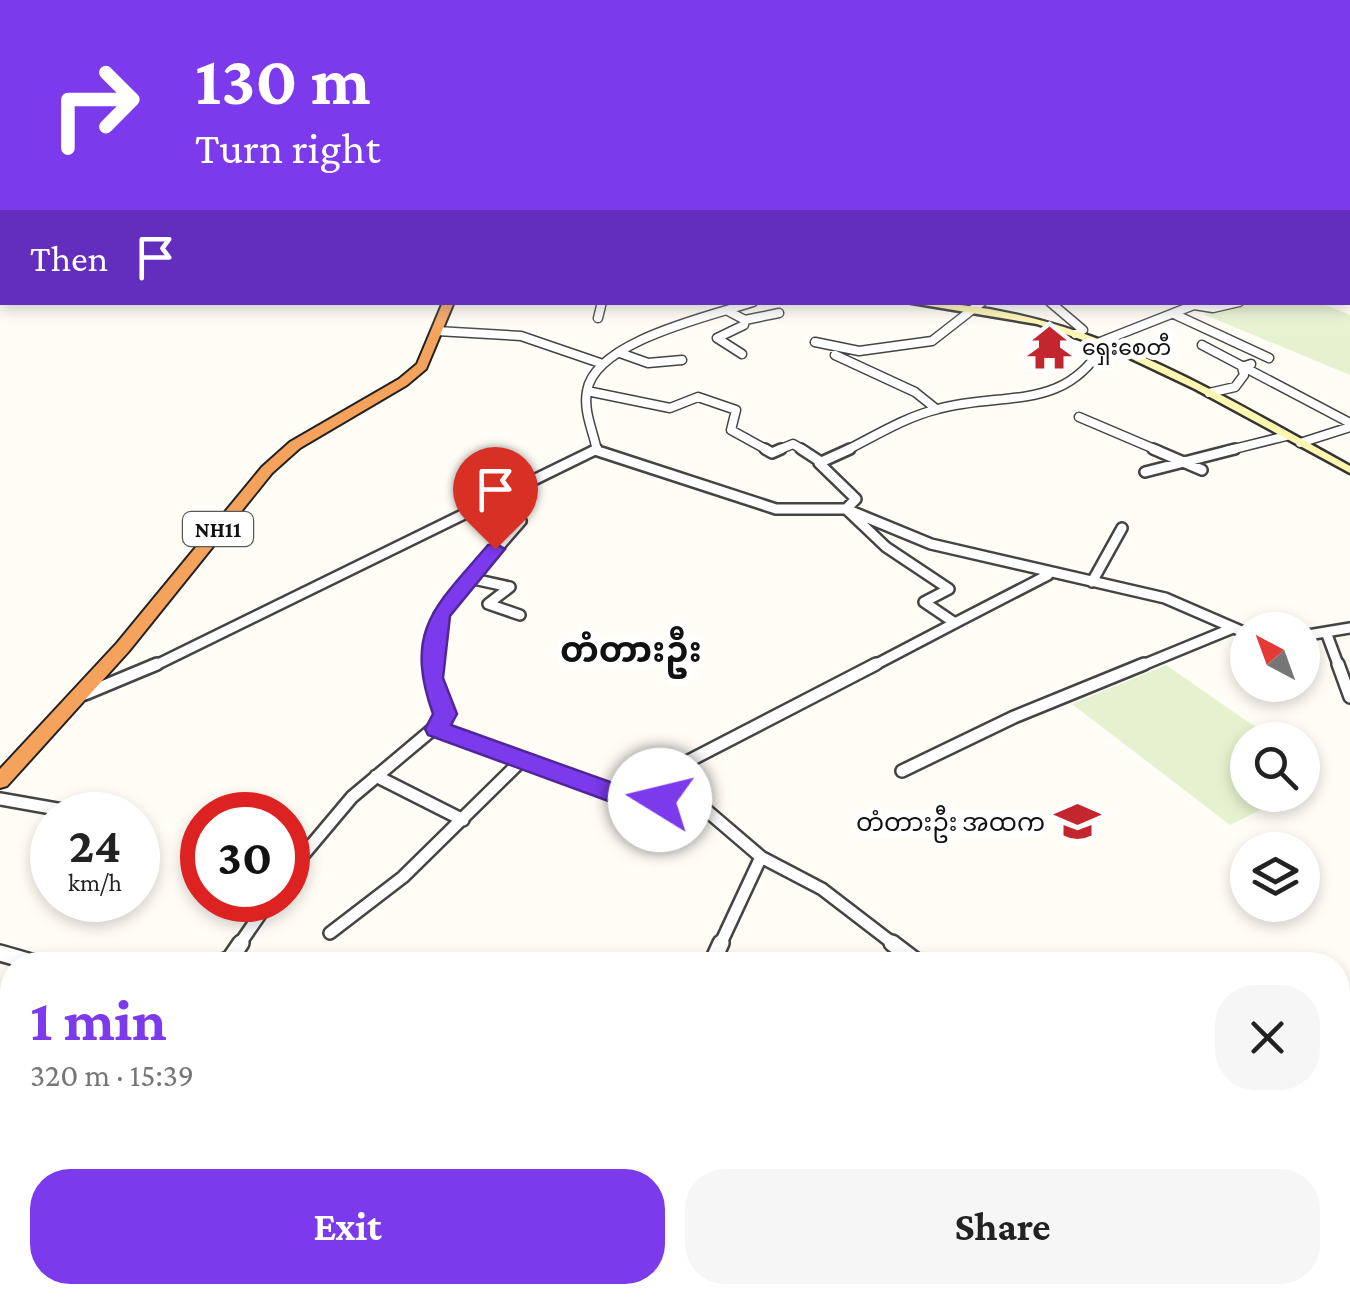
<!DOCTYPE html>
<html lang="en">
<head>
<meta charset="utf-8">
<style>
  body { margin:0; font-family:"Crimson Pro","Noto Sans Myanmar",serif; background:#f6f6f6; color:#222; height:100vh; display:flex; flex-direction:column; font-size:38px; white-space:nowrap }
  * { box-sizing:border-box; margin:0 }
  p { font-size:32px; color:#767676 }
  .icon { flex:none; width:55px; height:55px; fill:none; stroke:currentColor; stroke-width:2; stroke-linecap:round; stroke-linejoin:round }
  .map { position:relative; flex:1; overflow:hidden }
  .sheet { position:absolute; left:0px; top:952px; width:1350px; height:352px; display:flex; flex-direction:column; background:#fff; border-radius:40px 40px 0 0; box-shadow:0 5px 15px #0003 }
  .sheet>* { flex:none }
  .top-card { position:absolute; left:0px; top:0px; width:1350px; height:305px; box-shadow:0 5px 15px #0003; background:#7c3aed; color:#fff; overflow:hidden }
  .needle { width:65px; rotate:319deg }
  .buttons { position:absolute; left:1230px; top:612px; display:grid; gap:20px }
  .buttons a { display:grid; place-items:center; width:90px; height:90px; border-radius:50%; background:#fff; box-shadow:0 5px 15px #0003; font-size:50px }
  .speed { position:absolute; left:30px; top:792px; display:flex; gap:20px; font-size:50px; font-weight:700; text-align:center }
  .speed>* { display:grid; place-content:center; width:130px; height:130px; border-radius:50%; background:#fff; box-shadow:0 5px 15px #0003; line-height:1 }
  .speed small { font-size:25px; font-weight:400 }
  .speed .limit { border:15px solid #d22; background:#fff; color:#111 }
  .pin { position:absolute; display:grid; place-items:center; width:85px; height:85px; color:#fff; margin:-102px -42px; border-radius:50% 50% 50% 0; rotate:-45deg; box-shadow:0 0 10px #0007 }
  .pin .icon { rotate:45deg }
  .me { position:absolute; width:110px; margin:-55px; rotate:279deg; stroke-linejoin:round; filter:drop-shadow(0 0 8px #0008) }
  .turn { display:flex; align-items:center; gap:35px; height:210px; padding:0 30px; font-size:45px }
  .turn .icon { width:130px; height:130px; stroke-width:2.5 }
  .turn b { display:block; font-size:70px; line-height:85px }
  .then { display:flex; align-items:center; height:95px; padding:0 30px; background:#0003; gap:20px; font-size:38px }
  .round { display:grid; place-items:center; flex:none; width:105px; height:105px; border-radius:40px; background:#f6f6f6 }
  .headline { display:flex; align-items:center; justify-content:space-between; height:170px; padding:0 30px }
  h1 { font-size:60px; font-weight:700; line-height:75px; color:#7c3aed }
  .cta { display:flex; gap:20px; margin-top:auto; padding:20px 30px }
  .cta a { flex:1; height:115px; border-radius:40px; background:#7c3aed; color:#fff; font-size:40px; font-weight:700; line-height:115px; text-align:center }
  .cta a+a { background:#f6f6f6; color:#222 }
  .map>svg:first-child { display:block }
  .pitch { fill:#e6f2cf }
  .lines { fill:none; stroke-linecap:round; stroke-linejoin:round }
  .river { fill:#b9e0f7; fill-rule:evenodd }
  .street-far3-casing { stroke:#444; stroke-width:11 }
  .street-far2-casing { stroke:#444; stroke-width:14 }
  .street-far1-casing { stroke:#444; stroke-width:16 }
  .street-casing { stroke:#444; stroke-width:20 }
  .secondary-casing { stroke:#333; stroke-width:5 }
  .highway-casing { stroke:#222; stroke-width:4 }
  .street-far3 { stroke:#fff; stroke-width:8 }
  .street-far2 { stroke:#fff; stroke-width:9 }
  .street-far1 { stroke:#fff; stroke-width:11 }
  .street { stroke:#fff; stroke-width:15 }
  .secondary { fill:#fff6b0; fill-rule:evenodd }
  .highway { fill:#f5a25d; fill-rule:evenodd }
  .route { fill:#7c3aed; stroke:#51269a; stroke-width:2.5 }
  .labels { text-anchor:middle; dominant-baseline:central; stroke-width:10; stroke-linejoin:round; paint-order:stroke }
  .far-poi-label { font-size:22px; fill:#111; stroke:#fff; text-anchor:start }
  .shield { fill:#fff; stroke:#585858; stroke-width:2.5 }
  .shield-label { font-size:22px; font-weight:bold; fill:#111 }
  .poi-label { font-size:25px; fill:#111; stroke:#fff; text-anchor:end }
  .district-label { font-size:35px; font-weight:bold; fill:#111; stroke:#fff }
</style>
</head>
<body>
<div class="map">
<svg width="1350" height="1304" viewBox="0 0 1350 1304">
  <rect width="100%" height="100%" fill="#fffdf5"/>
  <path class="pitch" d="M1318 302 1350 315V375L1203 314 1244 303Z
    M1166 665 1274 740H1248V795H1291L1230 825 1072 704Z"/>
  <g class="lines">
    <path class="river" d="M0 193H2V199H0Z"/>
    <defs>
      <path id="street-far3" d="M1050 302 1083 330 1075 334
        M728 311 745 320 744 325 717 338 742 354
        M1176 315 1269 358
        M598 318 602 302
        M745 320 779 313
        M437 331 521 336 600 363
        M815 342 859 351 932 341 982 302
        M1100 342 1194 305 1213 308 1239 302
        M1202 345 1350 423
        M620 353 648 363 682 360
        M835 355 915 392 935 408
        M587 391 670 408 698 397 736 410 731 430 769 451
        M1209 393 1235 387 1244 375 1242 367 1251 364
        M1079 417 1159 451
        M1300 443 1350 427
        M597 451C594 433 583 412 587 391 595 341 711 316 753 302
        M776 451 793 444 805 451
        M845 451C875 436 905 417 938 409 1003 391 1064 413 1104 344
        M1226 451 1286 436"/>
      <path id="street-far2" d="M765 449 772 453 781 449
        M801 449 821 462
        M850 449 819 463 856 499 846 509 886 547 949 589 924 602 955 623 871 667
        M1153 449 1202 470
        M598 451 776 509H846L931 544 1165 598 1248 634
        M1145 472 1235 449
        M469 578 510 587 488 604 520 615
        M1092 582 1122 528
        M955 623 1048 575
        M1326 632 1339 667
        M1302 636 1350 628
        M152 667 597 449
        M433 667 439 615 521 521 507 498
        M1138 667 1233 628"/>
      <path id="street-far1" d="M1338 664 1350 697
        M85 694 157 664
        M437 729 621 796 699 804 761 857 720 945
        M902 771 1014 717 1144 664
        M376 776 463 820
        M621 796 876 664
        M0 799 91 815
        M761 857 822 889 895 945
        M288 873 352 797 439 724 445 714 432 678 434 664
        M330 933 403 877 522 760
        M239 945 270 900"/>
      <path id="street" d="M892 943 921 965
        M0 953 42 965
        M215 965 230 959 241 943
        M711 965 721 943
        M0 1080 12 1084
        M1338 1094 1350 1079
        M0 1126 12 1117
        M996 1292 1013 1304
        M1333 1292 1350 1304
        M39 1304 47 1292
        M662 1304 663 1292
        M817 1304 826 1292"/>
      <path id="secondary" d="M906 302C1073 302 1208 388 1350 466V473L1195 389 1117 352 1037 324Z"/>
      <path id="highway" d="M1348 162 1350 163V169L1348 168Z
        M443 302H454L426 369 407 385 300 448 272 473 129 651 7 786 0 788V769L117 643 262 467 290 442 399 379 417 364Z"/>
    </defs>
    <use href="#street-far3" class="street-far3-casing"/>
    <use href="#street-far2" class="street-far2-casing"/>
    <use href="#street-far1" class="street-far1-casing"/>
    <use href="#street" class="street-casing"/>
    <use href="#secondary" class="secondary-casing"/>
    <use href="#highway" class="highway-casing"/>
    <use href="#street-far3" class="street-far3"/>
    <use href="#street-far2" class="street-far2"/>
    <use href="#street-far1" class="street-far1"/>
    <use href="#street" class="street"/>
    <use href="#secondary" class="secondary"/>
    <use href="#highway" class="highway"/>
  </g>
  <linearGradient id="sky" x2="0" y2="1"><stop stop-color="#95c6ee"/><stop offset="0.46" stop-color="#fffefa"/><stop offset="1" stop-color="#fffefa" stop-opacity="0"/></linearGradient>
  <rect width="1350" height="338" fill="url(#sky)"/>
  <path class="route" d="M495 543 505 549 450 616 443 678 457 714 451 725 624 787 669 794 673 800 669 807 611 802 428 735 425 729 433 714C403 629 436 606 488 545Z"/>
  <defs>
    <symbol id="temple-bare" viewBox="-9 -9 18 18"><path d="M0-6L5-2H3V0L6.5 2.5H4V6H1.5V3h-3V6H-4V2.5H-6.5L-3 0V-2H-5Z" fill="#c4262e" stroke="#fff" stroke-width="2.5" paint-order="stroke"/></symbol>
    <symbol id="school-bare" viewBox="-9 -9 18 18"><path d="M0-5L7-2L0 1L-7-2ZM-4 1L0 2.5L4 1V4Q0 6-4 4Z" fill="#c4262e" stroke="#fff" stroke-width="2.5" paint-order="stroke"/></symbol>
  </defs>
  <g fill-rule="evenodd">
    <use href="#temple-bare" x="1018" y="316" width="63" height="63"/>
    <use href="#school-bare" x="1046" y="790" width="63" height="63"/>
  </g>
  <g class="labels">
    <g class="far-poi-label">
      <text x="1082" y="347">ရှေးစေတီ</text>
    </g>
    <rect class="shield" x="183" y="512" width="70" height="34" rx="8"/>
    <g class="shield-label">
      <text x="218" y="529">NH11</text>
    </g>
    <g class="poi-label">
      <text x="1045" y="822">တံတားဦး အထက</text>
    </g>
    <g class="district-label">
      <text x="631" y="650">တံတားဦး</text>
    </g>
  </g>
</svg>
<div class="buttons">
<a><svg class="needle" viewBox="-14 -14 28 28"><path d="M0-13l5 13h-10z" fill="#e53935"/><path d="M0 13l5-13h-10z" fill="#767676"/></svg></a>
<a><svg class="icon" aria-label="search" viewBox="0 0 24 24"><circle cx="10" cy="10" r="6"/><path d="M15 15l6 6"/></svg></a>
<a><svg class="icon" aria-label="layers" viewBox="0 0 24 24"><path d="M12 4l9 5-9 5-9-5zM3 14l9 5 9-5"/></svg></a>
</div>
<div class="speed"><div>24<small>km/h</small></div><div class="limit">30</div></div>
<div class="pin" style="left:495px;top:549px;background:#d93025"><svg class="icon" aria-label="arrive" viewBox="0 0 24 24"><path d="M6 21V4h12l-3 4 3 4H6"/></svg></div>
<svg class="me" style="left:660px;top:800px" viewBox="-20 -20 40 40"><circle r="19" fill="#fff"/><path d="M0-13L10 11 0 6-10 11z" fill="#7c3aed"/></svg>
<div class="top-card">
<div class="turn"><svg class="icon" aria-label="right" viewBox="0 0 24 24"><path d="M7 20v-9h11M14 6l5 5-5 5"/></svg><div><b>130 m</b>Turn right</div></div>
<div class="then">Then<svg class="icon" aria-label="arrive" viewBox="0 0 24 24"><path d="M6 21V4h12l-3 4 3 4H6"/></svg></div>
</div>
<section class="sheet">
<div class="headline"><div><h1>1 min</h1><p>320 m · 15:39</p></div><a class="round"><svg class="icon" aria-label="close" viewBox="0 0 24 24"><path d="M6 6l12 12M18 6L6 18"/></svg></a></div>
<div class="cta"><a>Exit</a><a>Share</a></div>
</section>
</div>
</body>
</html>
